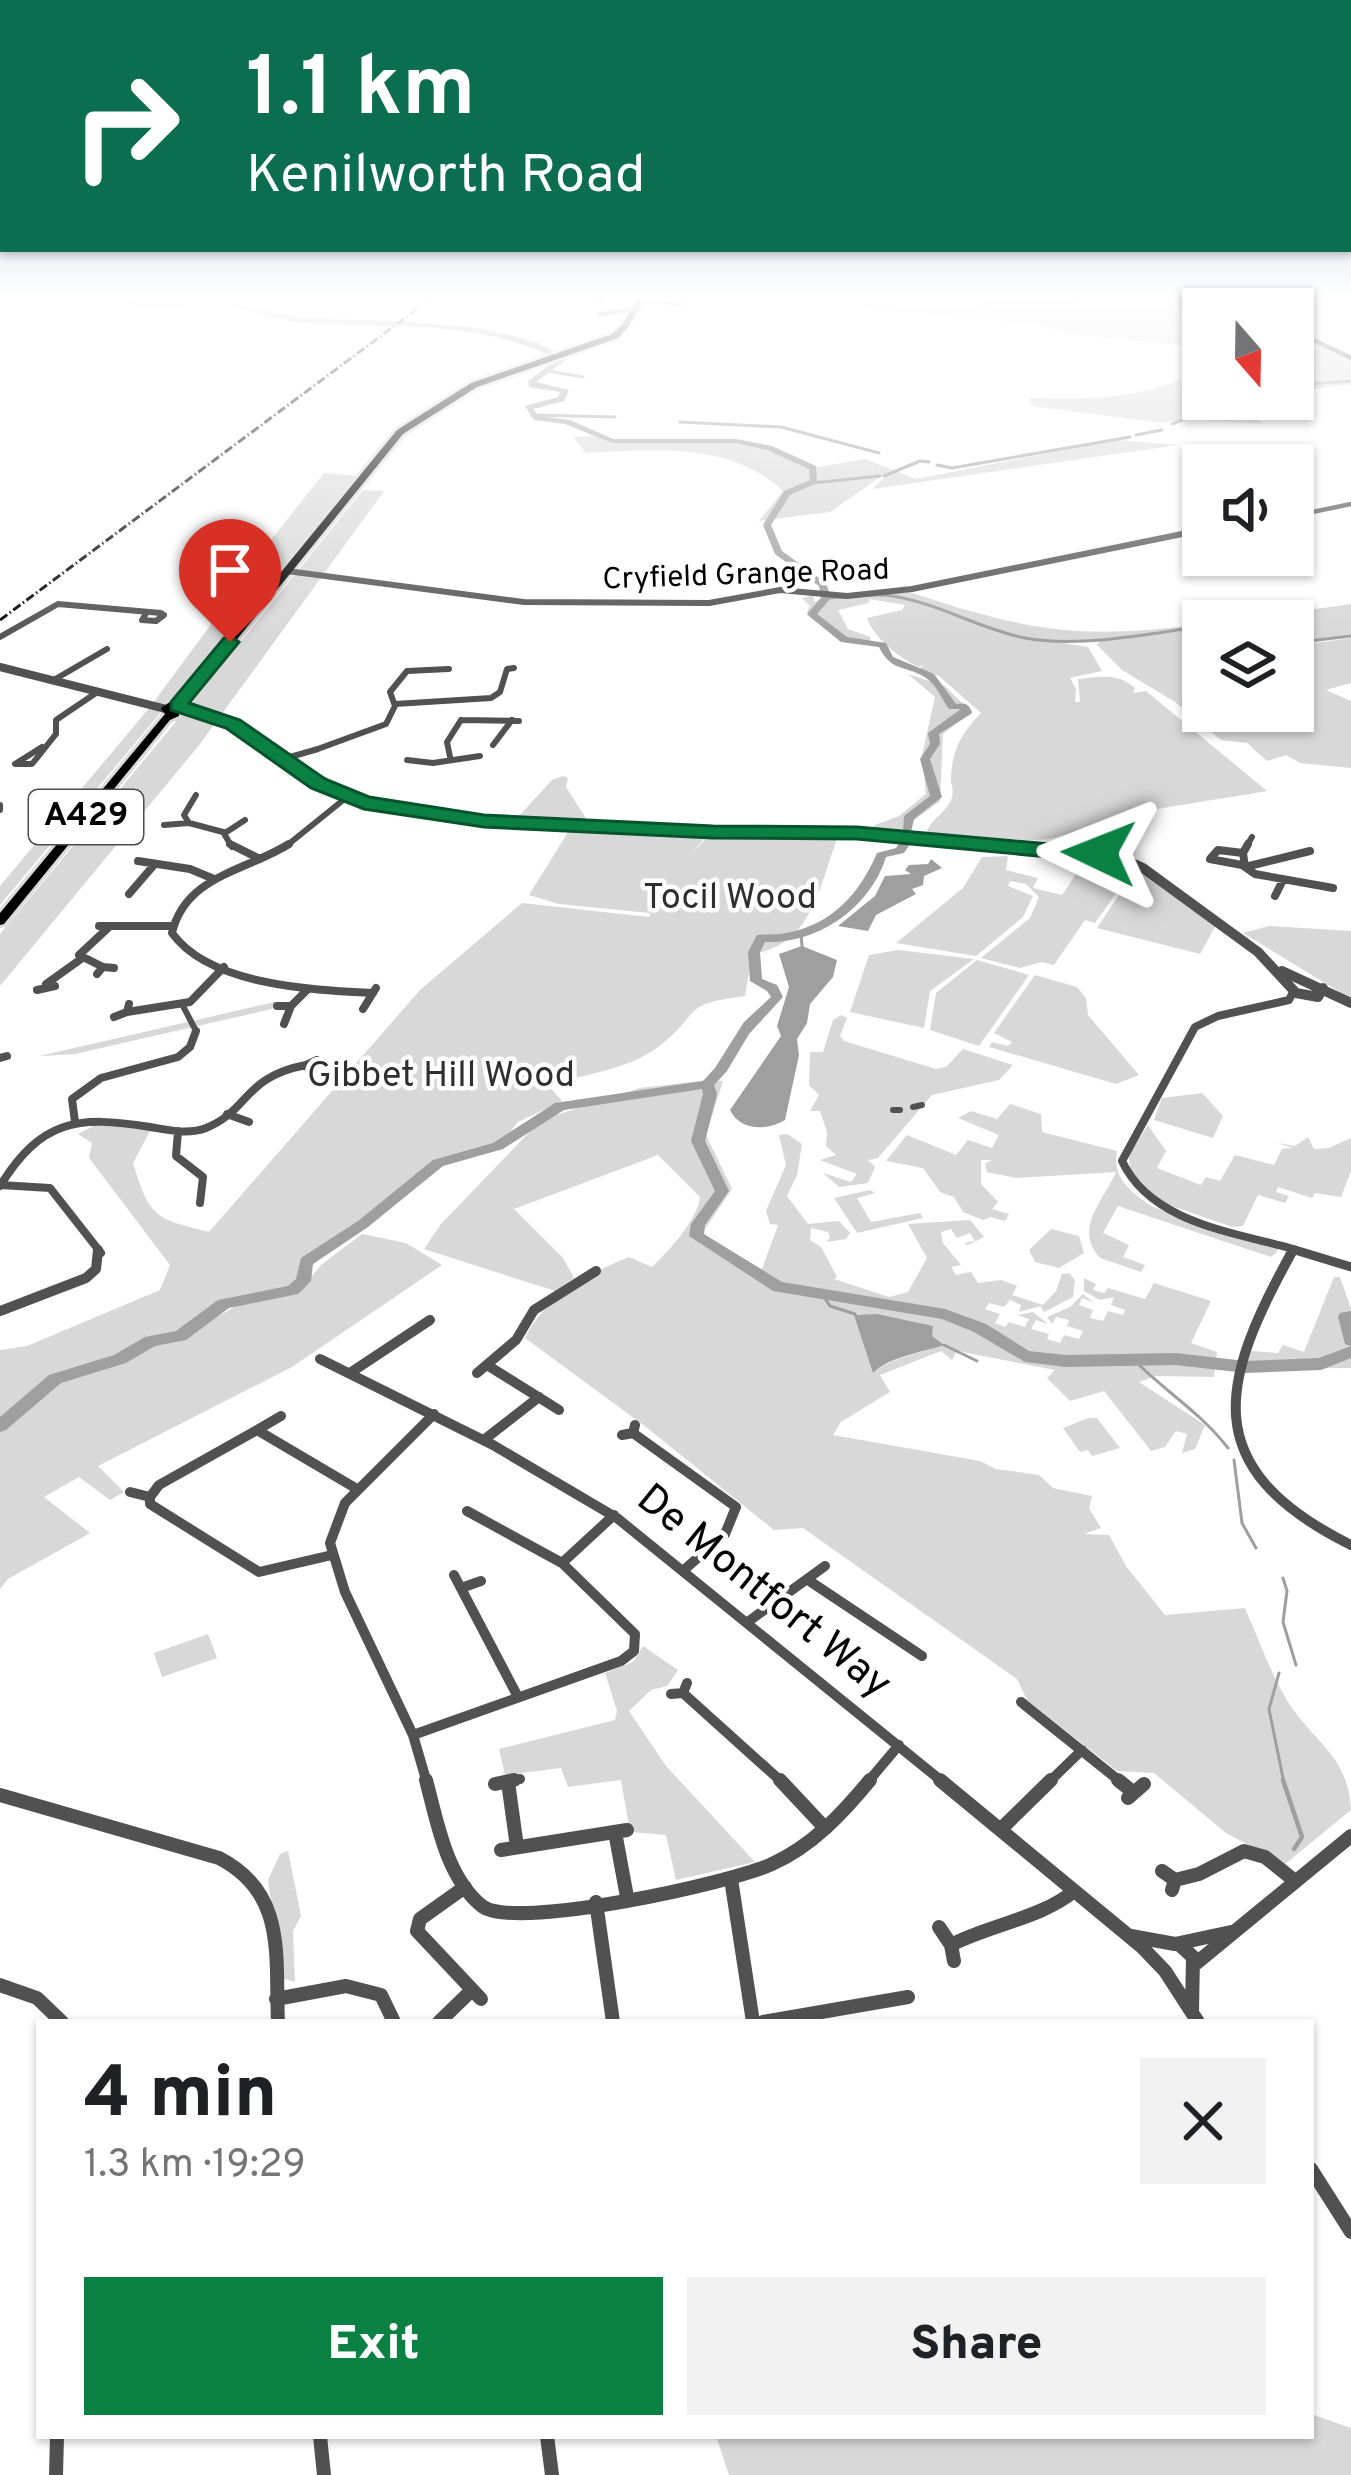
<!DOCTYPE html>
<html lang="en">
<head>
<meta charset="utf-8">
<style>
  body { margin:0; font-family:Overpass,sans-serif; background:#f2f2f2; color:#202124; height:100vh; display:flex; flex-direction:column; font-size:45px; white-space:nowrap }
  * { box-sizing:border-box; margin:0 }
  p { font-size:39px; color:#757577 }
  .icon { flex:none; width:66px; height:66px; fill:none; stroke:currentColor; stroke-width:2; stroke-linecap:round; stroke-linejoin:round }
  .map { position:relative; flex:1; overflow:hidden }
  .drawer { position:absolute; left:36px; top:2019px; width:1278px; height:420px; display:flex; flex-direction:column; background:#fff; border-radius:0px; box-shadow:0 3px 9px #0004 }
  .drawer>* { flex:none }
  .banner { position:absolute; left:0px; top:0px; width:1353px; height:252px; box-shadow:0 3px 9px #0004; background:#0b6e4f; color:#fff; overflow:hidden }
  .needle { width:78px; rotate:160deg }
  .buttons { position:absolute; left:1182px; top:288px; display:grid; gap:24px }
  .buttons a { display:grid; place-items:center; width:132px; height:132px; border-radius:0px; background:#fff; box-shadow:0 3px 9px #0004; font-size:60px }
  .pin { position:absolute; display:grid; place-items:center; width:102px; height:102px; color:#fff; margin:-123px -51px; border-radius:50% 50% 50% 0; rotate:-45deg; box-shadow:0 0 12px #0007 }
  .pin .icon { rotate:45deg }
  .me { position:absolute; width:132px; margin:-66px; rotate:272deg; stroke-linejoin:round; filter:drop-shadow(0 0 9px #0008) }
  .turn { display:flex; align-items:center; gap:42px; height:252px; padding:0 48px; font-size:54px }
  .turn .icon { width:156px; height:156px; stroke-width:2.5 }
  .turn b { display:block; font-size:84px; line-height:102px }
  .round { display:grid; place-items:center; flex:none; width:126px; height:126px; border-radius:0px; background:#f2f2f2 }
  .summary { display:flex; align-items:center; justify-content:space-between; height:204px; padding:0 48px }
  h1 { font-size:72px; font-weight:800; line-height:90px }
  .button { display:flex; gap:24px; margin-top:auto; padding:24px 48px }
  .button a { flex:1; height:138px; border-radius:0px; background:#0b8043; color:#fff; font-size:48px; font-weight:800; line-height:138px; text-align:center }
  .button a+a { background:#f2f2f2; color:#202124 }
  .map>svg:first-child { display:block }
  .green { fill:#d8d8d8; fill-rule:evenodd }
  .water { fill:#9f9f9f }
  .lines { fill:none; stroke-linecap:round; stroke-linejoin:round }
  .stream-far1 { stroke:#9f9f9f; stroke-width:3 }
  .stream { stroke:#9f9f9f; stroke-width:4.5 }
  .river { fill:#9f9f9f; fill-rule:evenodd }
  .primary-casing { stroke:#dbdbdb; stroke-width:6 }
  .pedestrian-far1 { stroke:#515151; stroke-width:6 }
  .pedestrian { stroke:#515151; stroke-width:9 }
  .minor-far4 { stroke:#515151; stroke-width:4.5 }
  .minor-far3 { stroke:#515151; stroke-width:6 }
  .minor-far2 { stroke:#515151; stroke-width:8 }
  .minor-far1 { stroke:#515151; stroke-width:10 }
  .minor { stroke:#515151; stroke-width:14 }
  .tertiary-far1 { stroke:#515151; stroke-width:8 }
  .tertiary { stroke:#515151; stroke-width:10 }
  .primary { fill:#000; fill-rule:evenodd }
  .rail { stroke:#000; stroke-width:3; stroke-dasharray:9 3 1.5 3; stroke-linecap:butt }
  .route { fill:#0b8043; stroke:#07532c; stroke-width:3 }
  .labels { text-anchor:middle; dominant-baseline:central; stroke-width:9; stroke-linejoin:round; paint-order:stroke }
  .far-street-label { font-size:30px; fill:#000; stroke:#fff }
  .shield { fill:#fff; stroke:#4c4c4c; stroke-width:3 }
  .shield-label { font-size:33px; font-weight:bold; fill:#000 }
  .park-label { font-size:36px; fill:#2f2f2f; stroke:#fff }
  .near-street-label { font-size:42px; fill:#000; stroke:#fff }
</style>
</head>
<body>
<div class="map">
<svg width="1351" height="2475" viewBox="0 0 1351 2475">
  <rect width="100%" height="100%" fill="#fff"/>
  <path class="green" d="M962 297 968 301 1228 297 1246 309H1203V348L1066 333 1042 325 757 299Z
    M1293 331 1351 361 1350 385 1293 391Z
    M1203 368V399H1260L1244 411 1264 424 1186 419 1161 423 1033 406 1029 398C1095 399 1148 400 1203 368Z
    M596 436 617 441H736L769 448 813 468 865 459 916 479 1116 440 1179 445 872 489 885 477H880L830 512 759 521 783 491C732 442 653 449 586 453L573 437Z
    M324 473 358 476 0 905V886L150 707 221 611 216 609Z
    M363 490 384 491 200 744 0 986V934L179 718 194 709 189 706Z
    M909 592C1020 628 1071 640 1187 626L1188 634 1203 633V711H1293V646L1351 638V683L1326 690 1351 701V768L1300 763 1286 755 1267 761 1247 743 1221 740 1175 702 1122 670 1097 645 1101 640H1061L1057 642 1088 647 1102 671 1070 678 1076 689 1075 702H1080L1078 679C1100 677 1117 672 1135 688L1133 693 1146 691 1267 791C1217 800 1165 806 1115 818 1074 827 1062 845 1014 839L1012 845 926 836C929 818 948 813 952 797 954 787 951 788 951 778 952 747 964 731 981 713L939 676 919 669 925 664 919 667C899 658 874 638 867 618L902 610 905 605 869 599V603L838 610 848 629 870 637 871 641C843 644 825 631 807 612L810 606 802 598 813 595 815 602 823 597Z
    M1351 604V636L1293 643V621L1239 620Z
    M908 674 945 686 971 712 943 734 940 801 913 821 910 833 872 831 875 825 899 816 926 794 922 755 935 697Z
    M563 776 568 778 566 787 587 820 518 817 552 780Z
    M570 829 706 836 690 856 708 836H838C819 886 813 945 752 954L745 996C678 1004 702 1014 658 1047 629 1069 582 1076 547 1084L562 1101 518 1122 503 1141 434 1162 358 1224 302 1261C297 1317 224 1278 194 1322L215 1318 240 1304 298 1293 321 1265 362 1234 406 1243 442 1265 292 1367 98 1466 124 1492 110 1500 79 1477 44 1497 90 1533 8 1579 0 1589V1350L27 1346 160 1290 170 1265 89 1158 92 1143 78 1134 99 1123 150 1131 133 1163C150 1219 155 1218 209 1232L420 990 522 903 649 917 650 913 559 904 529 895Z
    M1008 856 1006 870 1038 878 1033 888 1062 895 1078 871 1120 877 1122 885 1095 923 1085 920 1054 965 1042 962 1020 968 981 958 1030 918 1039 897 1026 884 1010 881 1008 886 1033 896 1023 917 976 956 896 943 963 888 982 857Z
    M1100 861 1134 866 1216 925 1200 954 1097 928 1132 875 1106 866 1086 867Z
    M1269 926 1351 931V999L1243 933Z
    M898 950 974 959 930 991 924 1028 850 1012 869 955Z
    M977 960 1029 975 979 1046 930 1030 936 993Z
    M1035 975 1077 987 1086 998 1088 1015 1139 1075 1116 1084 989 1047 992 1042 1008 1046 1012 1042 994 1033Z
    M275 1002 272 1009 75 1054 39 1056Z
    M841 1015 847 1018 840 1036 844 1041 936 1069 946 1067 963 1049 1013 1065 999 1080 932 1095 878 1158 868 1160 875 1167 868 1183 839 1187 823 1173 851 1182 857 1174 820 1160 836 1155 826 1146 827 1132 820 1111H810L819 1095 809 1085 810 1052H823L833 1020Z
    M709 1080 723 1081 706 1135 732 1189 701 1235 762 1269 778 1225 770 1224 766 1211 786 1165 779 1135 787 1134 802 1144 797 1175 787 1196 808 1224 839 1221 850 1233 846 1239 826 1242 830 1238 828 1232 811 1228 810 1240 821 1247 837 1277 834 1279 889 1297 908 1292 927 1258 908 1224 970 1220 984 1237 968 1245 964 1243 975 1241 970 1233 957 1238 951 1229 941 1232 943 1243 961 1265 951 1267 956 1275 971 1272 978 1283 1001 1280 1017 1286 1012 1295 1043 1305 1056 1291 1062 1274 1069 1273 1075 1280 1073 1297 1044 1312 1041 1306 1019 1312 1021 1305 1010 1300 1004 1307 989 1303 985 1309 1000 1314 995 1323 1005 1327 1009 1322 1025 1327 1029 1319 1018 1315 1033 1312 1048 1324 1036 1320 1031 1329 1049 1334 1047 1339 1060 1343 1064 1335 1079 1339 1083 1331 1067 1326 1069 1320 1056 1317 1052 1324 1047 1317 1070 1307 1083 1294 1093 1302 1082 1298 1079 1305 1093 1310 1090 1318 1103 1321 1108 1311 1123 1315 1125 1310 1111 1305 1114 1297 1100 1300 1084 1291V1278L1096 1284 1093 1290 1104 1293 1108 1288 1145 1299 1154 1283 1211 1301 1191 1343 1217 1352 1214 1377 1156 1376 1139 1382 1205 1425 1195 1449 1182 1453 1187 1434 1176 1431 1165 1447 1151 1451 1104 1391 1070 1401 1047 1378 1055 1370 957 1351 952 1360 941 1351 880 1375 890 1392 841 1422 833 1435 980 1461 996 1469 1039 1475 1053 1488 1092 1496 1089 1508 1101 1528 1084 1534 1109 1535 1126 1566 1165 1615 1245 1608C1259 1639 1271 1676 1290 1705 1317 1745 1348 1756 1351 1810L1285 1864 1226 1833 1154 1773 1117 1771 1027 1700 1017 1679 803 1528 774 1530 646 1427 525 1338C544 1298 589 1273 629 1257L652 1267C668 1252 698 1219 700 1197L658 1155 514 1209 563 1258 574 1278 555 1291 424 1249 441 1224 541 1120 640 1088ZM858 1314 933 1326 931 1336 943 1344C921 1354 893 1357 873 1372L863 1331 855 1318Z
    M1202 1093 1223 1116 1213 1138 1154 1120 1162 1098Z
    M1010 1104 1041 1114 1042 1132 1117 1151C1112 1179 1132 1193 1153 1207L1278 1248 1277 1252 1271 1257 1118 1206 1103 1233 1129 1245 1123 1257 1145 1265 1141 1272 1100 1258C1073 1228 1103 1202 1116 1172L1016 1178 987 1172 985 1164 992 1160H981V1184L998 1202 992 1209 1009 1214 1005 1221 991 1217 983 1220 963 1212 954 1197 940 1192 923 1168 886 1161 907 1135 956 1155 968 1140 992 1148 999 1135 958 1118 971 1111 997 1119Z
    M1148 1125 1166 1151 1157 1168 1201 1185 1206 1177 1220 1181 1235 1155 1274 1165 1282 1149 1293 1148 1277 1143 1295 1146 1308 1137 1314 1149 1329 1148 1351 1138V1171L1341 1197 1315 1193 1312 1198 1278 1187 1276 1192 1289 1196 1285 1203 1258 1195 1243 1226 1232 1227 1158 1201 1130 1170 1129 1155Z
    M870 1190 875 1193 857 1198 871 1222 920 1213 923 1218 857 1233 834 1198Z
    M1051 1229 1079 1236 1084 1253 1059 1268 1035 1262 1029 1250Z
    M1334 1277H1340L1351 1309V1368L1245 1369 1251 1351 1278 1353 1283 1345 1304 1352Z
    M1088 1418H1097L1120 1448 1092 1456 1088 1450 1080 1452 1063 1428Z
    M208 1634 217 1658 162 1677 154 1653Z
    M643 1646 678 1670 667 1686 651 1690 629 1711 666 1766 755 1862 676 1880 666 1835 630 1832 621 1780 568 1787 561 1768 505 1775 499 1749 615 1720 617 1711 605 1673 633 1662Z
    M288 1851 301 1916 293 1931 295 1982 282 1978 268 1880 280 1854Z
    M1311 2414 1351 2428V2475H729L716 2436H1311Z"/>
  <path class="water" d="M931 859 942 868 924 876 923 885 912 889 916 894 876 915 868 931 838 926 875 896 885 876 911 874 905 870 909 865 928 864Z
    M802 946 837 960 833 977 810 1004 807 1023 797 1039 799 1055 785 1120C767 1131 740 1131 730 1110L781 1036 777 1026 789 987 779 954Z
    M877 1314 933 1326 932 1336 944 1345C924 1352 888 1357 873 1373L854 1315Z"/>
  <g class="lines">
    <path class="stream-far1" d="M980 303 1084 298
      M549 371 583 377
      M1293 385 1351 381
      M532 415 615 417
      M680 422 781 427 879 453
      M1172 424 1236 399
      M1136 435 1162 430
      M937 465 952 468 1130 437
      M884 476 920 461 929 462
      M812 483 880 476
      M826 598C847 597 871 593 892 596 939 603 979 629 1025 638 1077 648 1151 634 1203 626
      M1293 643 1351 636
      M788 891 802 893
      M801 935 802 946
      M822 1294 830 1306 855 1314
      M944 1345 977 1361
      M1134 1360C1167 1393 1200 1412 1228 1448
      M1234 1460 1242 1523 1256 1548
      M1283 1578 1287 1591 1283 1622 1296 1665
      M1279 1673 1269 1709 1284 1783"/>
    <path class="stream" d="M1283 1780 1302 1837 1294 1849"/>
    <path class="river" d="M120 297 153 305 223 301 300 318 400 321 470 327 506 334 538 343 567 359 536 382 569 390 564 401 533 409 539 416 570 420 613 439H736L772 446 816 466 817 483 790 495 771 525 782 551 826 583 831 598 817 614 847 637 886 643 893 657 934 674 956 704C965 703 968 703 972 712L971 714 939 734 940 744 930 759 942 797 914 819 911 832H903L904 816 930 796 920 759 930 744 928 733 961 709H949C943 701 938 689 931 682 912 664 892 675 879 647L841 642 809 616 807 614 821 598 819 586 775 554 763 525 784 491 810 480 809 469 767 450 736 443H612L565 424 534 420 525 406 558 397 560 392 529 387 528 381 558 359C475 317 386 330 296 322 269 319 243 306 216 304 191 303 167 310 142 308L130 304Z
      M904 841 910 844 904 853 886 857C870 908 818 944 765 942L760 952 762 979 777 985 783 997 749 1034 727 1071 714 1085 717 1094 705 1141 729 1191 705 1225 704 1234 782 1282 945 1309 986 1324 1029 1351 1066 1355 1175 1353 1246 1361 1319 1358 1351 1346V1358L1321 1370 1246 1373 1175 1365 1066 1367 1025 1362 974 1332 942 1319 773 1291 689 1236 691 1224 715 1191 691 1141 703 1094 702 1089 564 1110 503 1149 443 1166 368 1227 313 1264 311 1281 298 1294 229 1308 186 1340 155 1346 126 1363 61 1383 6 1430 0 1432V1417L49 1375 114 1355 145 1337 176 1331 218 1300 288 1286 296 1279 301 1258 358 1221 433 1160 493 1143 555 1103 703 1081 715 1068 744 1022 771 997 767 991 750 981 748 952 757 935C766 934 776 935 786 933 832 925 860 893 877 853L896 848 900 842Z
      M1351 1311V1346L1345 1344 1338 1317 1340 1313Z"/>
    <defs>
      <path id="primary" d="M640 297H647L627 328 618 338 477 387 403 434 188 700 172 710 179 712V716L170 720 4 924 0 925V913L165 714 161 709 162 707 180 696 397 430 471 383 612 334 621 326Z"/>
    </defs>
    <use href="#primary" class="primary-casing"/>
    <path class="pedestrian-far1" d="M182 1004 196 1031
      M913 1107 922 1105
      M893 1110H900
      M1293 1249 1305 1253"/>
    <path class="pedestrian" d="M1295 1250 1351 1267"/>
    <path class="minor-far4" d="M1231 297 1249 309
      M641 300 681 304
      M600 302 601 297
      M600 314 631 310
      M1293 330 1351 358
      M1293 516 1351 504
      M1172 536 1203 530"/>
    <path class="minor-far3" d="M287 571 524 602 709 603 780 590 847 596 912 589 1187 533
      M0 637 58 604 161 613 164 615 156 621 142 620 147 612
      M52 681 107 649
      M395 704 491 698 500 692 507 669 514 668
      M461 720 519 721
      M493 745 512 720
      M42 747 15 764H32L56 734V720L96 693
      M315 750 386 724 395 706 390 692 407 671 449 669
      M450 757 447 742 461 720
      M283 759 318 749
      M407 760 433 763 480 756
      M196 795 184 815 189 823 223 832 232 847
      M0 805V810
      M164 825 189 823
      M225 833 245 820
      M285 847 347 797
      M1246 847 1252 837"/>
    <path class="minor-far2" d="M230 844 260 859
      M289 844C246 871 185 876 172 933 210 986 314 990 373 993
      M1248 844 1243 853 1245 867 1310 851
      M138 861 190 869 214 879
      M1242 865 1210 859 1218 850 1243 853
      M1245 867 1255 874 1333 888
      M129 894 154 865
      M1275 896 1283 880
      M99 926H172
      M103 967 79 955 109 927
      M97 974 103 967 114 968
      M46 984 81 959
      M37 990 55 986
      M277 1006H291L307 990
      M363 1009 376 988
      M127 1012 190 1002 224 967
      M114 1017 127 1012 129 1004
      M284 1024 291 1006
      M0 1058 7 1056
      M311 1073 306 1065 317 1060
      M227 1114 249 1122
      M75 1122 72 1099 101 1078 178 1057 190 1047 196 1031
      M178 1131 176 1156 203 1177 200 1203
      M0 1185 50 1188 101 1253
      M0 1186C41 1120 77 1115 150 1127 168 1130 188 1135 206 1128 250 1110 243 1077 306 1065
      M1291 1253 1293 1249C1234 1232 1151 1223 1122 1161L1195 1027 1218 1016 1289 1000 1294 990"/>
    <path class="minor-far1" d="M1293 1250C1221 1380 1194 1467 1351 1545
      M0 1311 86 1278 96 1269 98 1250
      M320 1359 493 1445 617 1518 944 1783
      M487 1365 559 1410
      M350 1373 430 1320
      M477 1373 516 1340 534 1310 596 1271
      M257 1430 281 1416
      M633 1433 736 1507 725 1534 685 1569
      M622 1435 633 1433 635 1425
      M485 1439 539 1397
      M130 1492 150 1497V1504L259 1572 332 1555
      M150 1497 159 1485 257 1430 357 1489
      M467 1511 562 1563
      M454 1575 518 1697
      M808 1580 922 1656
      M461 1588 481 1581
      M749 1621 825 1566
      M683 1693 783 1783
      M671 1694 683 1693 687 1683
      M1021 1702 1122 1783
      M413 1735 621 1661 634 1651 635 1634 562 1563 614 1515
      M427 1783 413 1735 345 1592 330 1543 345 1503 434 1414
      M499 1783 520 1779
      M867 1783 899 1745
      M1048 1783 1082 1750"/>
    <path class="minor" d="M426 1780C437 1821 446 1877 482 1906 513 1931 732 1883 772 1864 812 1846 842 1814 870 1780
      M780 1780 825 1828
      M940 1780 1141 1946 1165 1971 1198 2022
      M1118 1780 1133 1792
      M508 1782 517 1847
      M495 1784 514 1780
      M0 1795 219 1858C287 1893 275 1956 278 2022
      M1128 1798 1144 1784
      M1002 1828 1051 1780
      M615 1832 627 1897
      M501 1850 627 1830
      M1162 1871 1175 1880 1172 1890
      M731 1879 753 2022
      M1175 1880 1199 1874 1244 1851 1265 1857 1295 1881
      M465 1887 420 1919 417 1931 481 1999
      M596 1902 613 2022
      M939 1927 951 1945 954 1961
      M1131 1936 1175 1944 1231 1932
      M951 1945C989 1925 1042 1918 1074 1891
      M1180 1945 1193 1957 1192 2011
      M1194 1965 1351 1836
      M0 1985 37 1998 62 2022
      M276 1999 346 1986 381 1995 394 2022
      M439 2022 472 1990
      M763 2022 908 1997
      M1311 2169 1351 2232
      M320 2436 324 2475
      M547 2436 552 2475
      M56 2475 57 2436"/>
    <path class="tertiary-far1" d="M0 667 166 709
      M183 711 222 719 245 731 347 796 423 814 541 826 838 832 981 847"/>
    <path class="tertiary" d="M958 844 1117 858
      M1063 849 1105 851 1143 868 1258 952 1296 993 1318 997 1323 988
      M1282 971 1351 1003"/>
    <use href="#primary" class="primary"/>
    <path class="rail" d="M0 620 433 297"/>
  </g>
  <linearGradient id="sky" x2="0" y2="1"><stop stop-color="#8baccb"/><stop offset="0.46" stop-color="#fff"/><stop offset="1" stop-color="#fff" stop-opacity="0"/></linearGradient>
  <rect width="1351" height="644" fill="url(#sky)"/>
  <path class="route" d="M230 636 239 642 189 703 240 720 325 779 369 797 484 815 713 826 857 827 1050 844 1082 853 1099 847 1109 853 1102 863 1082 866 1049 857 857 839 713 838 484 827 364 809 311 788 226 728 171 710V702L224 638Z"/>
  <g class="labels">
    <g class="far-street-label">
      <text transform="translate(746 576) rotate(-2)">Cryfield Grange Road</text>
    </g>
    <rect class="shield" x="29" y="790" width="114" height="54" rx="9"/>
    <g class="shield-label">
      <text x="86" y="817">A429</text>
    </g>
    <g class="park-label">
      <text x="730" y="899">Tocil Wood</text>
      <text x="441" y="1077">Gibbet Hill Wood</text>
    </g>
    <g class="near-street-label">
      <text transform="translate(763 1593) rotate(39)">De Montfort Way</text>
    </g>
  </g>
</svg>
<div class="buttons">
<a><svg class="needle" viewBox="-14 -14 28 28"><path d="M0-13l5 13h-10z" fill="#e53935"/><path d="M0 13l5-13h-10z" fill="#757577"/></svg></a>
<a><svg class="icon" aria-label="sound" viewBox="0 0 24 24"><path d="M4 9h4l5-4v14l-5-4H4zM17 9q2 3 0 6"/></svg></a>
<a><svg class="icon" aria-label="layers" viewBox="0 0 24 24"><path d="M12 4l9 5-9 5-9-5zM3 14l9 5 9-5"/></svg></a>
</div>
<div class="pin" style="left:230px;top:642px;background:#d93025"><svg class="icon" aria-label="arrive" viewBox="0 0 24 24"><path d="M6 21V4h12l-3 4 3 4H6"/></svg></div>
<svg class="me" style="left:1099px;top:853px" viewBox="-20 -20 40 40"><path d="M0-17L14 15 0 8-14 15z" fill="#0b8043" stroke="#fff" stroke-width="4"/></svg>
<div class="banner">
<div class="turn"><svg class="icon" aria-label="right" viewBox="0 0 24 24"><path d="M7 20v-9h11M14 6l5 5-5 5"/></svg><div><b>1.1 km</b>Kenilworth Road</div></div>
</div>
<section class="drawer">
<div class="summary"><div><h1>4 min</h1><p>1.3 km · 19:29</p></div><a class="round"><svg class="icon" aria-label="close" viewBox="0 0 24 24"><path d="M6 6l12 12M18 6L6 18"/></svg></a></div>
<div class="button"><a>Exit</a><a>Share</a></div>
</section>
</div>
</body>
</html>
